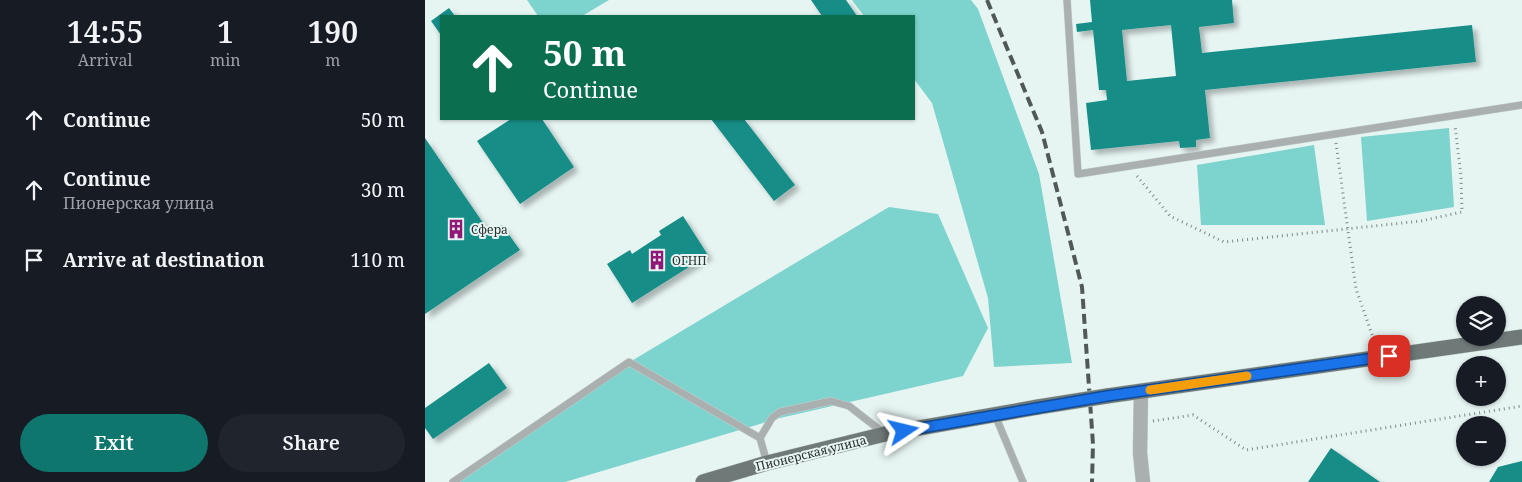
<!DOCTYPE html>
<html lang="en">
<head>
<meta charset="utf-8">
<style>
  body { margin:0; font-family:"Noto Serif",serif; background:#20242c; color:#f1f3f6; height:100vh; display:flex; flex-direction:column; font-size:19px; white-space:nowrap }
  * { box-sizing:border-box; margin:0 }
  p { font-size:16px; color:#9ea1a6 }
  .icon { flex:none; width:28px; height:28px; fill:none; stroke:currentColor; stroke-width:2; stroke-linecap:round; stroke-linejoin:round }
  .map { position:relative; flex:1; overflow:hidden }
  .panel { display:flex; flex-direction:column; background:#171b24; width:425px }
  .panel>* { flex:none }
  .banner { position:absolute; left:15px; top:15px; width:475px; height:105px; border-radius:0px; box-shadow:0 1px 4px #0004; background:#0b6e4f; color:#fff; overflow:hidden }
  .tools { position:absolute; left:1031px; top:296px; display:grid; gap:10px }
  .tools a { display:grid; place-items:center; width:50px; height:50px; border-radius:50%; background:#171b24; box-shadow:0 1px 4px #0004; font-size:25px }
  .pin { position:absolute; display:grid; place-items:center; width:42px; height:42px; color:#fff; margin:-21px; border-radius:10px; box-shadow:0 2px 8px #0006 }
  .me { position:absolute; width:55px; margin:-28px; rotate:80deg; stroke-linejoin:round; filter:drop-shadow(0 0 4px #0008) }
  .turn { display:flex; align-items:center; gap:18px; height:105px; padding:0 20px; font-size:22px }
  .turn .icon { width:65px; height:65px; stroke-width:2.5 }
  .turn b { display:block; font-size:35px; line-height:42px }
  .eta { display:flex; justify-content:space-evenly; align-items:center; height:85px; text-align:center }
  .eta b { font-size:30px; font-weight:600; line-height:35px }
  .cta { display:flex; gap:10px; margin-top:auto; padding:10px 20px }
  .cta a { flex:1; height:58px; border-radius:30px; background:#0f766e; color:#fff; font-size:20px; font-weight:600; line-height:58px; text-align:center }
  .cta a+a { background:#20242c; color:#f1f3f6 }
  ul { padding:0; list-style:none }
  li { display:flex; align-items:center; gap:15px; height:70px; padding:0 20px }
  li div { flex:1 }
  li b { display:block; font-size:19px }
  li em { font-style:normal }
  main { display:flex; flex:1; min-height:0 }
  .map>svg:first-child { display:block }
  .green { fill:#7dd3cd }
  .building { fill:#188d87; fill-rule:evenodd; filter:url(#shadow) }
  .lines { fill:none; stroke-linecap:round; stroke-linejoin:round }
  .service-casing { stroke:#c4d1cf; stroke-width:8 }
  .minor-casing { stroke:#c4d1cf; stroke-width:15 }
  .primary-casing { stroke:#c4d1cf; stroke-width:16 }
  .path { stroke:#808a88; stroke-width:3; stroke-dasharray:1 4; stroke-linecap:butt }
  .service { stroke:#aab0af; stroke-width:7 }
  .minor { stroke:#aab0af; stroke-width:14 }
  .primary { stroke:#6f7a78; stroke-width:15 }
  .rail { stroke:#515958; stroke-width:4; stroke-dasharray:10 5; stroke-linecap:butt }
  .primary-bridge-casing { stroke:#c4d1cf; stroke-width:16; stroke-linecap:butt }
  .primary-bridge { stroke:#6f7a78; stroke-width:15 }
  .route-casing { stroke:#114b97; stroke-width:12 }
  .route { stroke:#1a73e8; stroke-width:9 }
  .slow { stroke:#f59e0b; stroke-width:9 }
  .labels { text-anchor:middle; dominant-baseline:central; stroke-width:4; stroke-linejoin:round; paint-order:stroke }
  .poi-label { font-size:12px; fill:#2a302f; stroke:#e6f4f2; text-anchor:start }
  .street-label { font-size:12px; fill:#2a302f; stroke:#e6f4f2 }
</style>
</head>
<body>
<main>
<section class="panel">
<div class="eta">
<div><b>14:55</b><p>Arrival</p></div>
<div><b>1</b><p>min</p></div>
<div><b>190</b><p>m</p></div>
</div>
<ul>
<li><svg class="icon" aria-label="ahead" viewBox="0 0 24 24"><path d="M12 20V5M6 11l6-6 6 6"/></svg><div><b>Continue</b></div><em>50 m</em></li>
<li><svg class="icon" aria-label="ahead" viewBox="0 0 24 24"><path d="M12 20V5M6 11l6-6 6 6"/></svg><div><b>Continue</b><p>Пионерская улица</p></div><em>30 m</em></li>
<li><svg class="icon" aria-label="arrive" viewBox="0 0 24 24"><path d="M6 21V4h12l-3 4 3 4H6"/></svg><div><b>Arrive at destination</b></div><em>110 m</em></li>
</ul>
<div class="cta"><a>Exit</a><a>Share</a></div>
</section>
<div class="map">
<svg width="1097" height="482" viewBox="0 0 1097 482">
  <defs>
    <filter id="shadow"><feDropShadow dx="4.5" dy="4.5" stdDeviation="2.5" flood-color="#0004"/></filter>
  </defs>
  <rect width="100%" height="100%" fill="#e6f4f2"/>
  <path class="green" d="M102 0H184L157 16H113Z
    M427 0H546L553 9 614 174 647 363 569 367 563 298 507 103 489 79V16H439Z
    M1024 128 1029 207 942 221 936 137Z
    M889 145 900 225H776L772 165Z
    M464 207 513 214 563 328 538 376 355 418 140 482H25L173 381Z"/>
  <path class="building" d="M386 0H421L432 16H397Z
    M665 0H807L809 23 774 27 777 53 1047 25 1051 62 780 90 785 138 771 140V147L755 148 754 141 666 150 661 103 682 100 681 90H674L668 30 652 32 651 24 667 22ZM746 25 751 76 702 81 697 30Z
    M24 8 30 16H16V35L6 21Z
    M86 119H117L149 167 95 204 52 141Z
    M286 119H319L370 185 349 201Z
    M0 138 65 233 77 225 95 250 0 314Z
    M258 216 283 255 207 303 182 264 205 250 207 254 236 235 234 231Z
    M64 363 82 388 8 439 0 428V408Z
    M906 448 955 482H883Z
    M1097 461V482H1064L1073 467Z"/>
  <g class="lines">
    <defs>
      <path id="service" d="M642 0 653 174 1097 105
        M570 415 598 482
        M335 438 347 418 355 412 406 401 424 406 460 434
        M28 482 204 362 335 438 342 463"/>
      <path id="minor" d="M716 391 715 453 718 482"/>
      <path id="primary" d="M682 396 1097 337
        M278 482 342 463 460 434 613 407"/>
    </defs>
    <use href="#service" class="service-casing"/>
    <use href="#minor" class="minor-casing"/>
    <use href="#primary" class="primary-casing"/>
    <path class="path" d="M911 143 931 289 950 343
      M712 176 745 216 799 242 996 221 1037 212 1036 176 1030 126
      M728 421 768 415 821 450 1097 406"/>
    <use href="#service" class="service"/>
    <use href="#minor" class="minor"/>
    <use href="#primary" class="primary"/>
    <path class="rail" d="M562 0 617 132 657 287 668 444 667 482"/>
    <defs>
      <path id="primary-bridge" d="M613 407 682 396"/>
    </defs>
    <use href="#primary-bridge" class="primary-bridge-casing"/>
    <use href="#primary-bridge" class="primary-bridge"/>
  </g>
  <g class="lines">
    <defs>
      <path id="route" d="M479 431 682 396 964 356"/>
    </defs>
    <use href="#route" class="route-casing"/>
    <use href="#route" class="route"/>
    <path class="slow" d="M725 390 822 376"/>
  </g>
  <defs>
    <symbol id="building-bare" viewBox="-9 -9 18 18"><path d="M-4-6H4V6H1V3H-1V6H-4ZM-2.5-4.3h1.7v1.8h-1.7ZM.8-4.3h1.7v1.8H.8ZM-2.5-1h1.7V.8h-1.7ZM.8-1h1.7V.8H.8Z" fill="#911876" stroke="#e6f4f2" stroke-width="2.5" paint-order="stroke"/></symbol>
  </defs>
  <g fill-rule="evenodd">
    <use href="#building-bare" x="17" y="215" width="28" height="28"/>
    <use href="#building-bare" x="218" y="246" width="28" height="28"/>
  </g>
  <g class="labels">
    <g class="poi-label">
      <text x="46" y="229">Сфера</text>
      <text x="247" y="260">ОГНП</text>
    </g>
    <g class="street-label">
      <text transform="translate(386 453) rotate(-14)">Пионерская улица</text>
    </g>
  </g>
</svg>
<div class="tools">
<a><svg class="icon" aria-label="layers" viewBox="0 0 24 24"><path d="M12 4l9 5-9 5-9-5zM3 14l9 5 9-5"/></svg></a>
<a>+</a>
<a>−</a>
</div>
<div class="pin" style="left:964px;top:356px;background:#d93025"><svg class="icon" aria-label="arrive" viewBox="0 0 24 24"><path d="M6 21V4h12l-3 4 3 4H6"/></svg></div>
<svg class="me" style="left:479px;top:431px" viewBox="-20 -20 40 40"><path d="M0-17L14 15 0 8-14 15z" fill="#1a73e8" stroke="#fff" stroke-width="4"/></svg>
<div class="banner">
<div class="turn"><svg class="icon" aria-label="ahead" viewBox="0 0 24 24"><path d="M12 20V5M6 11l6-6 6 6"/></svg><div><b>50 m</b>Continue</div></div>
</div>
</div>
</main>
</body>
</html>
